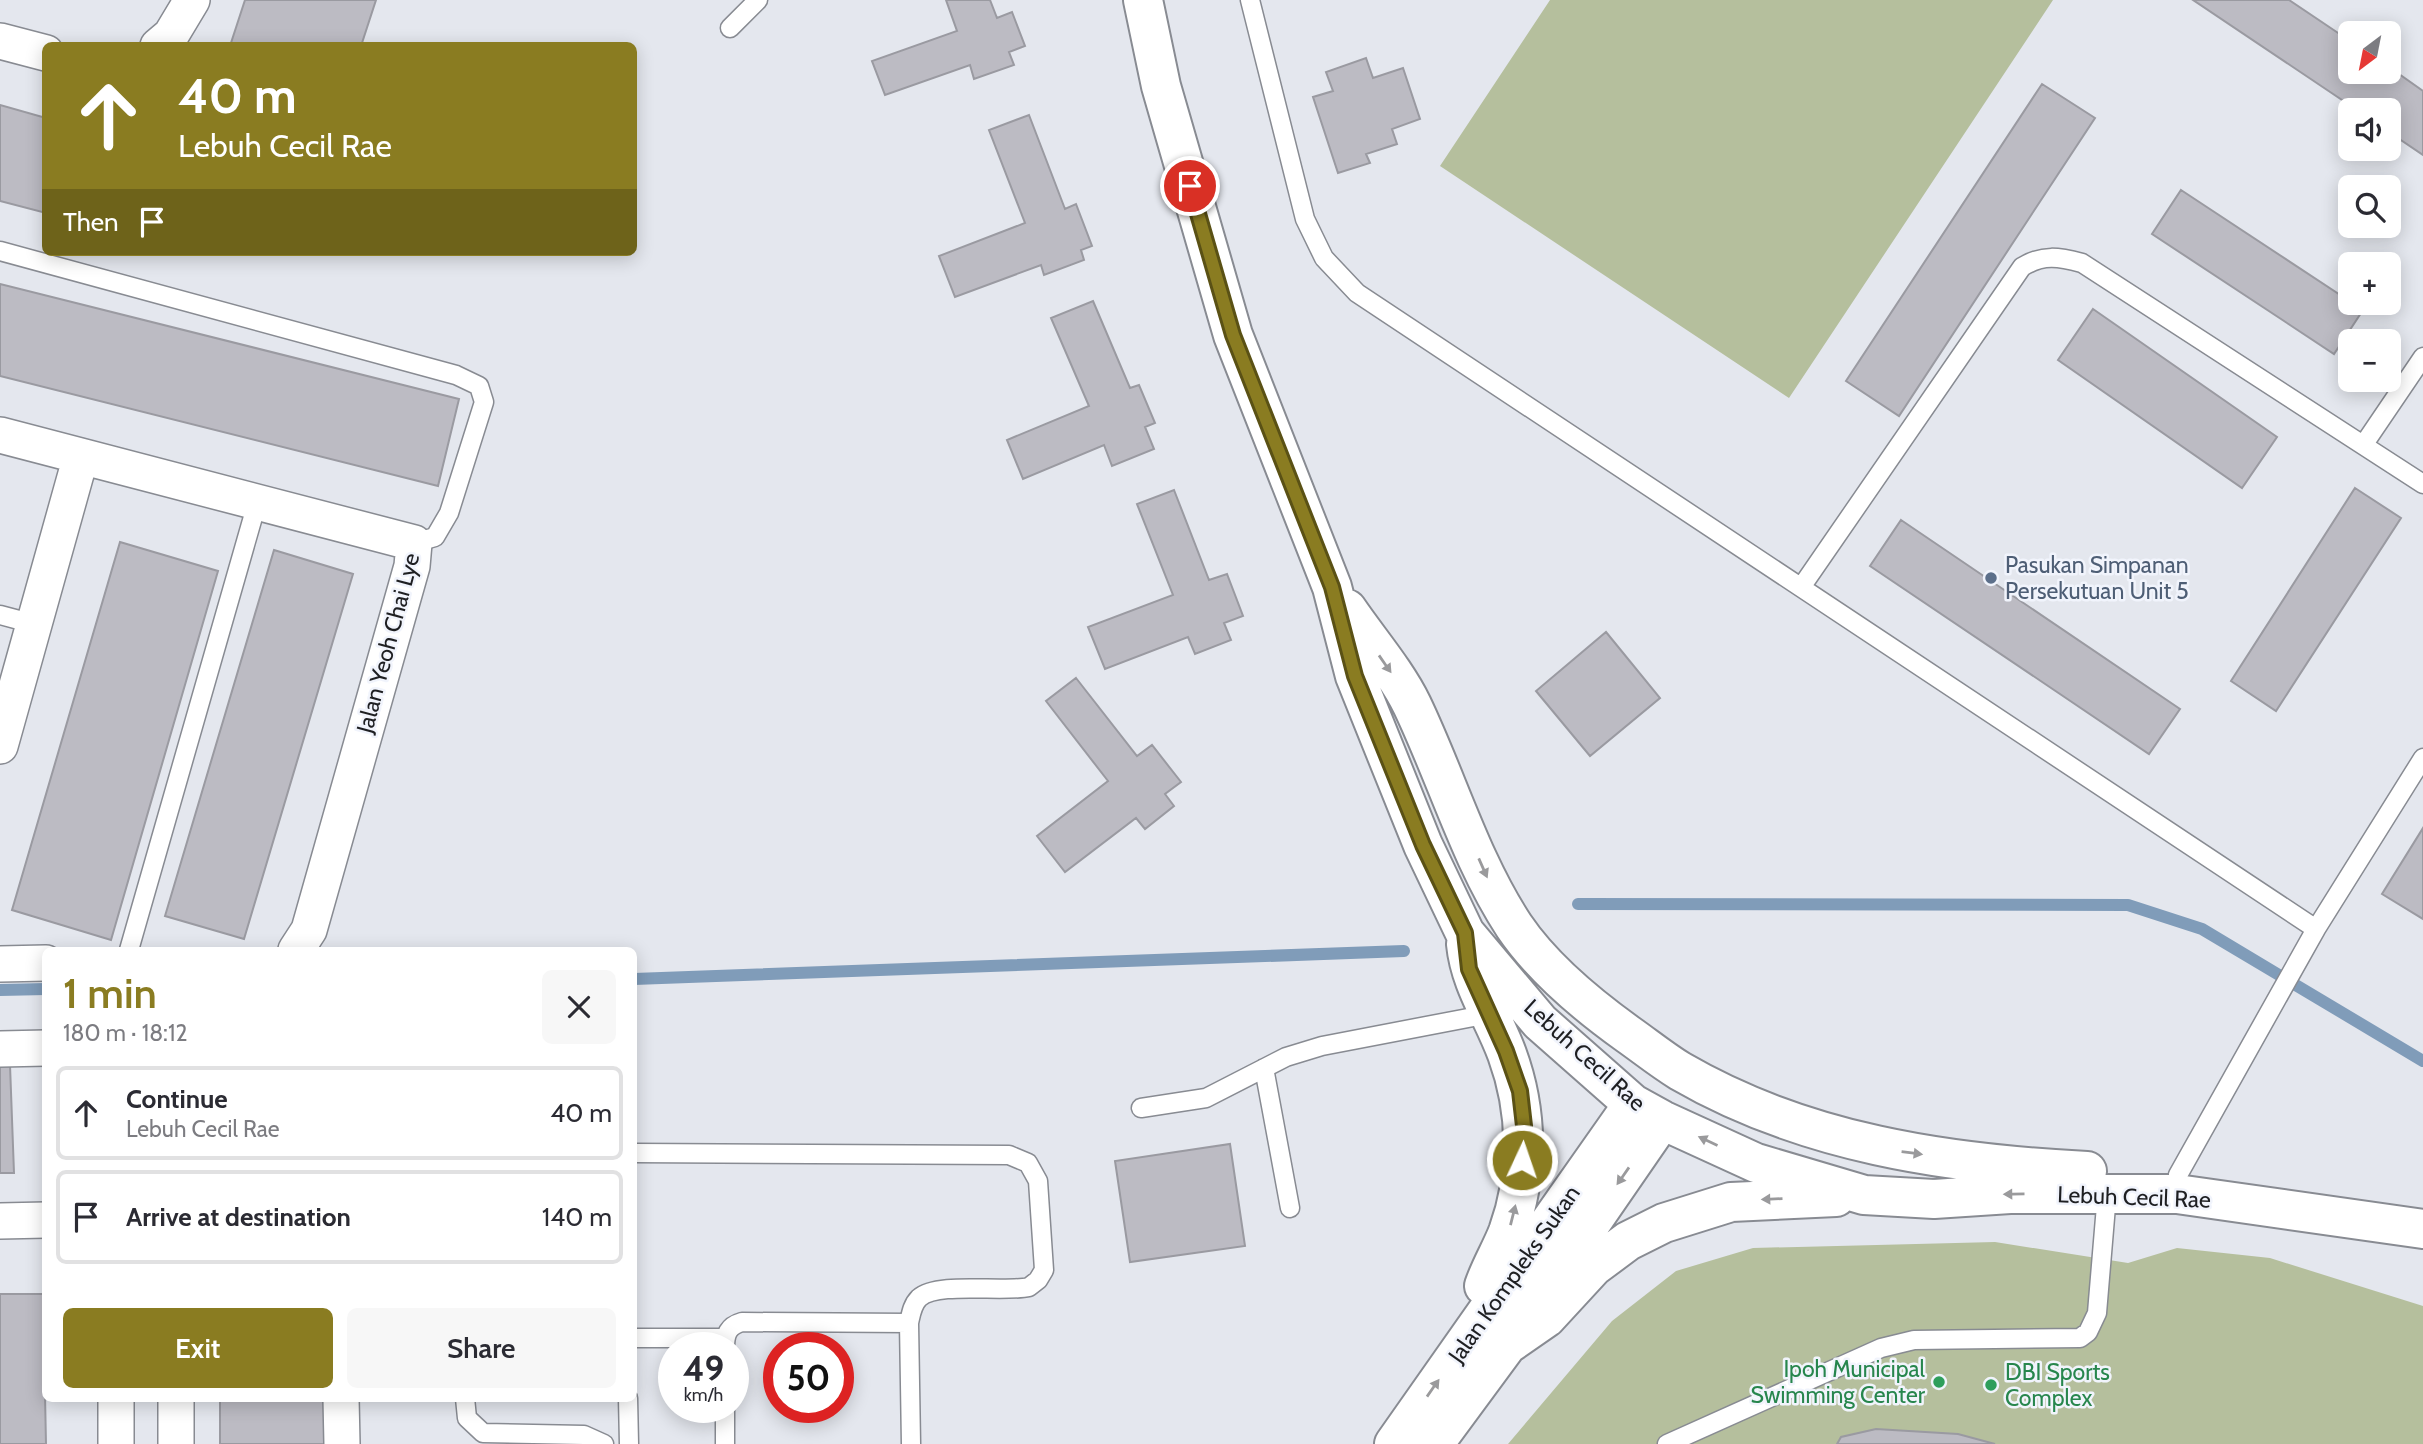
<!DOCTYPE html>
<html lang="en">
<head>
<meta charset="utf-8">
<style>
  body { margin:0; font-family:Cabin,sans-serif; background:#f7f7f7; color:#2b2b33; height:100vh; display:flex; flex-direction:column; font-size:26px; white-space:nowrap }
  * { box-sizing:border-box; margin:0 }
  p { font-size:23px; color:#7c7c81 }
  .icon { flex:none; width:38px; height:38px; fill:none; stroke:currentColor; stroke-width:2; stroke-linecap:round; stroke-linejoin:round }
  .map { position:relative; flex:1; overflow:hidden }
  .drawer { position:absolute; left:42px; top:947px; width:595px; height:455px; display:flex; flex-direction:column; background:#fff; border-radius:10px; box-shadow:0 4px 18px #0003 }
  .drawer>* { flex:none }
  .hud { position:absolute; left:42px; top:42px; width:595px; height:214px; border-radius:10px; box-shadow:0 4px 18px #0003; background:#8a7c21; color:#fff; overflow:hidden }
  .needle { width:46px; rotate:212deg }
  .buttons { position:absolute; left:2338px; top:21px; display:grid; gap:14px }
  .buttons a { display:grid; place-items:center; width:63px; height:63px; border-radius:10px; background:#fff; box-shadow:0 4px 18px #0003; font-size:35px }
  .speed { position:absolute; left:658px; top:1332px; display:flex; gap:14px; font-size:35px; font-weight:700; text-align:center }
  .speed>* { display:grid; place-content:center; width:91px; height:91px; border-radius:50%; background:#fff; box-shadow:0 4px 18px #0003; line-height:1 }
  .speed small { font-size:18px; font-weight:400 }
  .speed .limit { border:10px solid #d22; background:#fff; color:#111 }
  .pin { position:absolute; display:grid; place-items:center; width:60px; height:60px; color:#fff; margin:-30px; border:4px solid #fff; border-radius:50%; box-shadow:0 2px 7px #0007 }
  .me { position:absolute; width:77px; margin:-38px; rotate:3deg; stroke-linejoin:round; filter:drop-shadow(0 0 5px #0008) }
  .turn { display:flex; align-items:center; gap:24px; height:147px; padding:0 21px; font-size:32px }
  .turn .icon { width:91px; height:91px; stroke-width:2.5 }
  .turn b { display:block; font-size:49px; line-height:60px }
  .then { display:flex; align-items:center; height:66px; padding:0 21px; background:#0003; gap:14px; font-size:26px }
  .round { display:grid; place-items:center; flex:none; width:74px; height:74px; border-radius:10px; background:#f7f7f7 }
  .headline { display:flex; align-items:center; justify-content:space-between; height:119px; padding:0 21px }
  h1 { font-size:42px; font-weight:600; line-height:52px; color:#8a7c21 }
  .primary-button { display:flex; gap:14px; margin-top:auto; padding:14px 21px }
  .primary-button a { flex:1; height:80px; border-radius:10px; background:#8a7c21; color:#fff; font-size:28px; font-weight:600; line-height:80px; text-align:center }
  .primary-button a+a { background:#f7f7f7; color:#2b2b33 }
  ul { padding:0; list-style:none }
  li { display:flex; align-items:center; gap:21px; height:94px; margin:0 14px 10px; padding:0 7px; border:4px solid #e1e1e2; border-radius:10px }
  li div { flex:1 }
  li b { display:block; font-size:26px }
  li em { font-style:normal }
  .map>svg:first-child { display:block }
  .pitch { fill:#b5bf9d }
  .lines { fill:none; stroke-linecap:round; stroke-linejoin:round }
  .stream { stroke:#809cb9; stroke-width:12 }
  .building { fill:#bcbbc3; stroke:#9a9aa1; stroke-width:2 }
  .lane-casing { stroke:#888b92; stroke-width:21 }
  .street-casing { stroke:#888b92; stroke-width:38 }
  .secondary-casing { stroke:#888b92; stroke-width:42 }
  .lane { stroke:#fff; stroke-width:18 }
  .street { stroke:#fff; stroke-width:35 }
  .secondary { stroke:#fff; stroke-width:38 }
  .oneway { fill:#9a9a9c }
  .route-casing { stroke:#5a5115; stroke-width:18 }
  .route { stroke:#8a7c21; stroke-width:12 }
  .service-dot { fill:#5c6f8a; stroke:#f1f4fc; stroke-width:2.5 }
  .leisure-dot { fill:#2e9e5b; stroke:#f1f4fc; stroke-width:2.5 }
  .labels { text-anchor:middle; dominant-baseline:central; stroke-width:5; stroke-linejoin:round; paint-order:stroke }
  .service-label { font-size:23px; fill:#4e5e75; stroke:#f1f4fc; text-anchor:start }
  .street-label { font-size:23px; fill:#1e1f22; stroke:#f1f4fc }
  .leisure-label { font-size:23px; fill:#27864d; stroke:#f1f4fc; text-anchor:end }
</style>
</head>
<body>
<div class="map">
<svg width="2423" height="1444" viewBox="0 0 2423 1444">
  <rect width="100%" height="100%" fill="#e4e7ee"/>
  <path class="pitch" d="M1550 0H2053L1789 398 1440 166Z
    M1995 1242 2128 1263 2177 1248 2270 1258 2423 1306V1444H1508L1612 1321 1676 1271 1753 1248Z"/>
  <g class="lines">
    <path class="stream" d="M1578 904 2128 905 2202 929 2423 1061
      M634 979 1404 951
      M0 990 46 989"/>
  </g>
  <path class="building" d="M245 0H376L361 46H230Z
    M946 0H990L997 18 1012 12 1025 46 1009 52 1014 65 974 79 970 65 885 95 872 61 957 31Z
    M2193 0H2289L2350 41V72H2389V67L2423 91V155L2389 132V110H2357Z
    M1366 58 1373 78 1403 68 1420 119 1392 129 1397 144 1366 154 1370 163 1338 173 1313 97 1333 91 1326 72Z
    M2042 84 2095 118 1899 416 1846 381Z
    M0 105 46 118V213L0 201Z
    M1029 115 1065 209 1076 204 1092 246 1081 250 1084 260 1044 275 1041 265 955 297 939 256 1025 223 989 130Z
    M2181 190 2363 310 2334 354 2152 234Z
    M0 284 459 399 438 486 0 376Z
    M1093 301 1130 388 1139 385 1155 423 1145 427 1154 449 1112 466 1104 445 1023 479 1007 440 1089 406 1051 318Z
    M2093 309 2277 437 2242 488 2058 360Z
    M2355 488 2401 518 2276 711 2231 681Z
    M1174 490 1209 580 1227 574 1243 616 1224 623 1231 640 1195 654 1188 637 1105 669 1088 627 1173 595 1137 504Z
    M1901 520 2180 709 2149 754 1870 566Z
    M120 542 218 571 111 940 12 910Z
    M274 550 353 574 244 939 165 916Z
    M1606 632 1660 698 1590 756 1536 691Z
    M1076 678 1137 756 1152 745 1181 782 1165 794 1174 806 1145 829 1136 818 1065 872 1037 836 1108 781 1046 701Z
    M2423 828V919L2382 894Z
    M10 1065 14 1173H0V1066Z
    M1230 1144 1245 1246 1130 1262 1115 1161Z
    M0 1294H43L46 1444H0Z
    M220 1398H324L325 1444H220Z
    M1876 1429 1958 1434 1995 1444H1837L1841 1437Z"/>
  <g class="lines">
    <defs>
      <path id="lane" d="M1250 0 1305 219 1324 258 1357 293 2316 929
        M730 28 758 0
        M0 251 456 375 479 386 484 402 449 513 435 537 414 543
        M2364 444 2423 357
        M1802 586 2022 267C2043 254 2059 257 2082 263L2423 484
        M0 615 34 624
        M129 950 257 503
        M1264 1068 1290 1208
        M1141 1108 1206 1098 1286 1057 1322 1046 1489 1014
        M634 1153 1009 1155 1028 1163 1038 1181 1044 1270 1038 1280 1029 1287C1002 1293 938 1281 919 1298 912 1305 911 1314 909 1323L911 1444
        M2178 1175 2316 929 2423 758
        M634 1338H725
        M725 1348C725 1334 728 1326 742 1322L909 1323
        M465 1398 467 1418 483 1433 584 1435 604 1444
        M628 1398 629 1444
        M725 1407V1444
        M1667 1444 1881 1348 1914 1340 2080 1338 2088 1332 2097 1313 2107 1194"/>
      <path id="street" d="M0 41 46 53
        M158 46 171 35 192 0
        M0 435 414 543 412 566 309 930 296 950
        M0 746 81 456
        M0 964 46 963
        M0 1049 46 1048
        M0 1221 46 1220
        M116 1398V1444
        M176 1398V1444
        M341 1398 342 1444"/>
      <path id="secondary" d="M1143 0 1161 86 1233 335 1332 587 1355 676 1423 845 1465 933 1540 1022 1633 1104 1662 1120 1756 1163 1864 1195 1934 1199 2010 1194H2177L2423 1229
        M1347 609C1368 640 1396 672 1412 705 1447 778 1470 859 1514 926 1543 969 1587 1005 1629 1035 1646 1047 1662 1060 1680 1071 1804 1143 1946 1164 2087 1171
        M1466 944C1470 984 1493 1016 1507 1054 1528 1111 1529 1174 1508 1232 1501 1250 1490 1268 1484 1286
        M1507 1345 1546 1318 1593 1267 1628 1241 1664 1223 1731 1202 1836 1197
        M1394 1444 1633 1104
        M1434 1444 1507 1345 1662 1120"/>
    </defs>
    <use href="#lane" class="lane-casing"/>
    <use href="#street" class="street-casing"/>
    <use href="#secondary" class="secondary-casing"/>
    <use href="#lane" class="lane"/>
    <use href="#street" class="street"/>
    <use href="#secondary" class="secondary"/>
  </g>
  <defs><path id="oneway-solid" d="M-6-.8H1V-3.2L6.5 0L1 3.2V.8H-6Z" transform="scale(1.75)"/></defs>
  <g class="oneway">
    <use href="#oneway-solid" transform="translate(1385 664) rotate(55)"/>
    <use href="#oneway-solid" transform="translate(1483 868) rotate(66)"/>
    <use href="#oneway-solid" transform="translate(1708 1141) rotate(-155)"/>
    <use href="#oneway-solid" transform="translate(1912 1153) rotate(7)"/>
    <use href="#oneway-solid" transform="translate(1623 1176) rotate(125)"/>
    <use href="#oneway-solid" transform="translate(2014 1194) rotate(179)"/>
    <use href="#oneway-solid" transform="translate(1772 1199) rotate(178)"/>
    <use href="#oneway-solid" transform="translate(1513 1215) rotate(-76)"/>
    <use href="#oneway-solid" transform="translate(1433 1388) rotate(-55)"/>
  </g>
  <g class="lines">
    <defs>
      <path id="route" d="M1190 186 1233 335 1332 587 1355 676 1423 845 1465 933 1469 969 1506 1051 1520 1091 1524 1126 1522 1160"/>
    </defs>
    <use href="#route" class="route-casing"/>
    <use href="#route" class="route"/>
  </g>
  <circle class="service-dot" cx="1991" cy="578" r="7"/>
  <g class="leisure-dot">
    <circle cx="1939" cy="1382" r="7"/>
    <circle cx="1991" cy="1385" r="7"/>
  </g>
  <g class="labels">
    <g class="service-label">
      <text x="2005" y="565">Pasukan Simpanan<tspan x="2005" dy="26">Persekutuan Unit 5</tspan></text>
    </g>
    <g class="street-label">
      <text transform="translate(388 643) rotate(-75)">Jalan Yeoh Chai Lye</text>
      <text transform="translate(1585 1055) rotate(42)">Lebuh Cecil Rae</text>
      <text transform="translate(2134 1197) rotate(2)">Lebuh Cecil Rae</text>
      <text transform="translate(1514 1274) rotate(-55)">Jalan Kompleks Sukan</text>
    </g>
    <g class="leisure-label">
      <text x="1925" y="1369">Ipoh Municipal<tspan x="1925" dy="26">Swimming Center</tspan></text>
      <text x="2005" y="1372" text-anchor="start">DBI Sports<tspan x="2005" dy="26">Complex</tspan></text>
    </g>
  </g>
</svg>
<div class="buttons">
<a><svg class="needle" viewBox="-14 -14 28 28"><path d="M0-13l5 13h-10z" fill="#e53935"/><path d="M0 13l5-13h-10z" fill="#7c7c81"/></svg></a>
<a><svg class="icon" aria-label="sound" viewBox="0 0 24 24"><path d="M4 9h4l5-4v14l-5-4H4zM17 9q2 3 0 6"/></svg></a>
<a><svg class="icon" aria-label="search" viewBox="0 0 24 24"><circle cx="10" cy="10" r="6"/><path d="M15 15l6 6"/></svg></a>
<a>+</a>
<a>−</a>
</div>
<div class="speed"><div>49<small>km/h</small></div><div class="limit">50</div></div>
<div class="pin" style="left:1190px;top:186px;background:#d93025"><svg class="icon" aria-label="arrive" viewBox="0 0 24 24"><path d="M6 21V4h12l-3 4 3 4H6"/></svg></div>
<svg class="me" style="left:1522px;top:1160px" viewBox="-20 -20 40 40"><circle r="17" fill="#8a7c21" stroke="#fff" stroke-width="3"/><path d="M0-11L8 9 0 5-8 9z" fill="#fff"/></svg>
<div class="hud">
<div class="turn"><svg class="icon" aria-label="ahead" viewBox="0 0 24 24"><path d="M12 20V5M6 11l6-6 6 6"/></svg><div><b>40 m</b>Lebuh Cecil Rae</div></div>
<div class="then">Then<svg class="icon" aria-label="arrive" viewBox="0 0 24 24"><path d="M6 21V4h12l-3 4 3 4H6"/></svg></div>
</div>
<section class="drawer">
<div class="headline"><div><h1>1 min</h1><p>180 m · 18:12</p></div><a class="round"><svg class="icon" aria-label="close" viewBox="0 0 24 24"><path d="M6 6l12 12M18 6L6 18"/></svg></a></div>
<ul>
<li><svg class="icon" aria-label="ahead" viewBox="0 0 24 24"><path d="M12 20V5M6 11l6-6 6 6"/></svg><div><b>Continue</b><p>Lebuh Cecil Rae</p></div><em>40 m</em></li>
<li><svg class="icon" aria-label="arrive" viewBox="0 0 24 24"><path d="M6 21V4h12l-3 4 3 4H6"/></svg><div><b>Arrive at destination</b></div><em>140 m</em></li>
</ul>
<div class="primary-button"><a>Exit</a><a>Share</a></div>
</section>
</div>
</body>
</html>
